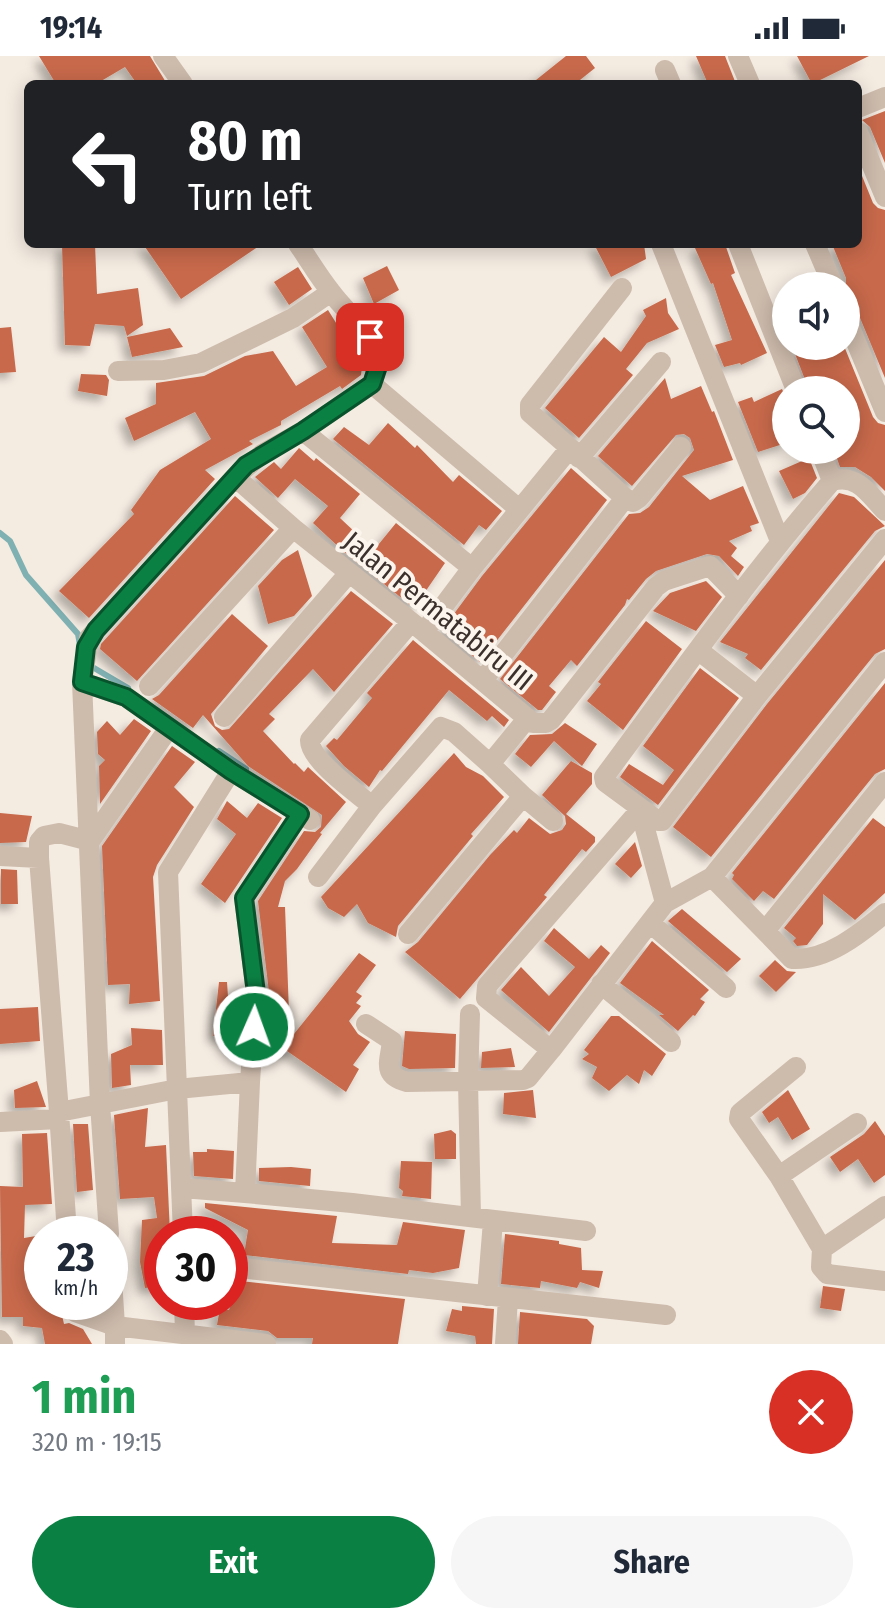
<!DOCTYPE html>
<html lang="en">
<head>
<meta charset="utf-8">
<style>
  body { margin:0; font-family:"Fira Sans Condensed",sans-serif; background:#f6f6f7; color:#1f2937; height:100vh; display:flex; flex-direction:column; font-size:30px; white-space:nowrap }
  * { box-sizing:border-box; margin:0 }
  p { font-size:26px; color:#747a83 }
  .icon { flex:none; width:44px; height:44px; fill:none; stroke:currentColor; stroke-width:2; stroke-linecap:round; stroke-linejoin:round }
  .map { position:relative; height:1288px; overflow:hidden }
  .drawer { display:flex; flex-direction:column; background:#fff; flex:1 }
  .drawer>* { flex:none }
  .top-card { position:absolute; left:24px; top:24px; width:838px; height:168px; border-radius:12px; box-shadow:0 4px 20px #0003; background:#202124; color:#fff; overflow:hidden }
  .buttons { position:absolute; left:772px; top:216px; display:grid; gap:16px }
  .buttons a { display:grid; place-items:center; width:88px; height:88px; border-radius:50%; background:#fff; box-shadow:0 4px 20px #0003; font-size:40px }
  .speed { position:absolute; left:24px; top:1160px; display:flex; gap:16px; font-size:40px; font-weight:700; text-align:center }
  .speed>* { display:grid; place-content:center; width:104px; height:104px; border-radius:50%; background:#fff; box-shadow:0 4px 20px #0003; line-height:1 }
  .speed small { font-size:20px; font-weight:400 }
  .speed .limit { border:12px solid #d22; background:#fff; color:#111 }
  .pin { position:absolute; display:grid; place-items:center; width:68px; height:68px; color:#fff; margin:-34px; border-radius:16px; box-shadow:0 4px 12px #0006 }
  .me { position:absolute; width:88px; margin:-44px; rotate:2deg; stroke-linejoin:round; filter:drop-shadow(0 0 6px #0008) }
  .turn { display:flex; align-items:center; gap:28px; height:168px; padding:0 32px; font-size:36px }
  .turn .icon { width:104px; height:104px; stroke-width:2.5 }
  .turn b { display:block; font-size:56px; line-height:68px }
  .round { display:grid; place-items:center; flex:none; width:84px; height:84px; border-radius:42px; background:#f6f6f7 }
  .summary { display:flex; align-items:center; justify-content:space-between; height:136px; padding:0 32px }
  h1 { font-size:48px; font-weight:700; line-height:60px; color:#1e9e55 }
  .cta { display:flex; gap:16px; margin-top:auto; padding:16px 32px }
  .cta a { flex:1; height:92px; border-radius:48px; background:#0b8043; color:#fff; font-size:32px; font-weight:700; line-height:92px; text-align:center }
  .cta a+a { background:#f6f6f7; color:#1f2937 }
  .status { display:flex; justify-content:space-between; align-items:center; height:56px; padding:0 40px; background:#fff; direction:ltr }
  .status svg { height:22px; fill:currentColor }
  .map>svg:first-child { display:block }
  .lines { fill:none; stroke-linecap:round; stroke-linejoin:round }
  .stream { stroke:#7fb0b2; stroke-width:6 }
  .building { fill:#c8694b; filter:url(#shadow) }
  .minor { stroke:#cdbbac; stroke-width:20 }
  .route-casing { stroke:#07532c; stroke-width:20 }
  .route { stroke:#0b8043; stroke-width:14 }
  .labels { text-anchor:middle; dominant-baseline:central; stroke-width:8; stroke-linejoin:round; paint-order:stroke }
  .street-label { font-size:28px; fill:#3b302b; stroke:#fbf5ee }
</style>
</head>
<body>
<div class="status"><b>19:14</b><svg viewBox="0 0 49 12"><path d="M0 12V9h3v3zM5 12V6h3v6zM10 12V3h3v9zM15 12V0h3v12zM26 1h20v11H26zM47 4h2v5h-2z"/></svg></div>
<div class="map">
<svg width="885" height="1288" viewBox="0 0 885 1288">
  <defs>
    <filter id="shadow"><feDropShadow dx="-6" dy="6" stdDeviation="4" flood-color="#0004"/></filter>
  </defs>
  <rect width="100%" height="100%" fill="#f4ebe1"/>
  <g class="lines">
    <path class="stream" d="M0 477 10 485 26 519 78 578 80 589
      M89 609 128 632
      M219 695 246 713"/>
  </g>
  <path class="building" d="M39 0H150L167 28H137L125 11 96 28H56Z
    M566 0H586L595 12 575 28H531Z
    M696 0H725L736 28H708Z
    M797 0H869L812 28Z
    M885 55V107L870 71 862 64Z
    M858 110 873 147 878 152 885 154V322L858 257 853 251 846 249V222L832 188H858Z
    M62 188H95L97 238 138 232 143 269 127 280 124 270 95 268 90 290 65 289Z
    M143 188H262L181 243Z
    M594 188H644L646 203 611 221Z
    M705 188H725L735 217 731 219 767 297 741 309 740 307 724 311 715 289 732 284 713 227 711 228 695 192Z
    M387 210 399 234 374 248 363 222Z
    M298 211 312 233 289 249 274 226Z
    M666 242 668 257 679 273 647 287 626 313 633 319 579 382 545 352 604 281 621 296 646 260 643 254Z
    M328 254 353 294 358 290 361 294 363 302 361 319 342 333 340 330 281 365V369L249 385 253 388 205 414 215 423 89 562 59 535 134 458 131 454 160 414 211 383 195 356 134 385 125 362 156 348V327L204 320 245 300 273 295 296 330 327 311 302 271Z
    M11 271 16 316 0 317V272Z
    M170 272 183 291 132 301 127 281Z
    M792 290H844L873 361 878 367 885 369V435L871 421 855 411H840L834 394H846V334H809Z
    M81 318 106 319 109 324 107 340 78 335Z
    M665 322 671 343 701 330 712 356 714 355 733 404 682 420 710 444 743 430 759 467 750 470 752 475 729 485 737 492 731 500 744 511 738 520 719 500 707 498 656 515 646 523 629 544 627 543 625 549 577 610 571 604 549 630 556 636 542 654H538L500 623 629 458 640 457 649 451 694 394 690 382 684 378 676 379 632 430 598 400Z
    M782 333 786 342V387L758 396 738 346 752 341 754 346Z
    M388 367 415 392 417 389 453 426 459 419 502 455 486 474 479 469 464 489 333 383 344 371 369 389Z
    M299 392 314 405 316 402 360 438 340 462 374 494 396 467 445 507 414 552 343 495 313 467 328 450 295 423 278 442 255 421 274 406 281 413Z
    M809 402 817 422 805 437 793 443 779 415Z
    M571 412 607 444 480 606 442 574 482 520Z
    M839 437 854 441 885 470 875 475 761 614 745 602 748 598 720 586Z
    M235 440 274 474 137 625 100 593 101 588Z
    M298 494 312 540 294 560 268 568 258 530 282 504Z
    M885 504V593L875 598 711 801 673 771 767 648Z
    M706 525 722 541 696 575 653 555 670 537Z
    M351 535 393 568 334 636 313 613 269 658 275 663 263 675 294 708 295 707 304 716 308 711 346 746 320 777 322 778 297 813 285 825 278 851H285L290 983 359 897 376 909 356 936 362 940 356 947 361 950 349 965 358 978 370 986 353 1009 359 1013 346 1036 277 988H266L269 936 258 845 304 775 315 776 321 771 322 759 248 710 203 659 193 672 152 643 159 639 232 558 268 590 211 658 215 670 222 674 229 673Z
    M646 565 682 593 623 674 587 645 601 628 598 626Z
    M413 584 509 664 504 671 492 660 487 665 449 634 382 715 380 714 369 731 344 710 326 690 334 682 337 684 372 642 367 637Z
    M700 612 739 642 658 749 620 721 629 708 663 729 674 714 643 690Z
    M885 627V713L875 718 774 843 763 835 754 845 732 823 734 819 732 817Z
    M134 663 151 675 100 748 99 710 105 704 98 698 97 676 107 665 120 679Z
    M565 667 597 688 582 710 554 685 531 711 515 698 530 679 552 678Z
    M172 690 195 706 174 731 194 751 157 809 153 821 160 945 129 948 130 928 108 929 102 790Z
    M454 697 466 711 483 720 504 741 471 778 473 780 398 870 396 881 368 867 357 848 344 861 328 852 321 841Z
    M571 705 592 717V728L566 758 595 781V786L586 796 582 793 544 839 547 841 460 943 405 896 418 886 490 799 514 774 517 777 529 762 550 778 562 774 566 768 565 760 542 739Z
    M227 745 247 762 258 747 282 762 225 847 201 828 236 778 217 763Z
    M0 757 32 760 26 786 0 787Z
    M873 762 885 771V837L855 864 823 838V868L807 889 797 890 793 885 796 882 784 872Z
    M635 786 642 810 631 822 615 808Z
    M1 813 17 814 18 848H1Z
    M682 853 741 903 727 916 668 865Z
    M554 872 589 903 601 889 610 897 549 976 501 934 521 911 549 940 575 911 544 885Z
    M652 885 709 934 700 943 705 946 695 960 693 959 678 975 659 959H664L620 927Z
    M775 904 787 915 796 916 776 936 759 920Z
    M219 926H227L228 941 243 939 241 961 230 964 231 981 213 980Z
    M38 951 40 985 0 988V953Z
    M611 960H619L666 998 652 1020 644 1014 639 1028 627 1019 609 1035 592 1022 597 1011 582 1003 589 998 584 994Z
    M131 972 162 974 163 1009H130L131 1029 112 1032 111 998 132 989Z
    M405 975 456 978 455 1012 409 1013 402 1010Z
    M511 992 515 1011 481 1012 482 996Z
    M37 1025 46 1051 15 1052 14 1034Z
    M533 1034 536 1062 503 1058 504 1037Z
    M788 1034 810 1073 792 1084 778 1061 769 1067 762 1056Z
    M148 1052 145 1091 166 1089 170 1178H162V1230L145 1232 140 1206 142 1164 157 1162 154 1141 120 1143 114 1059Z
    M875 1065 885 1080V1119L874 1127 858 1103 840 1116 830 1101 864 1078Z
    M73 1068H88L93 1134 77 1136Z
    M451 1074 456 1078V1103H435L434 1078Z
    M47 1077 52 1148 25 1149 24 1182 42 1179V1246H59L64 1268 69 1267 83 1273 92 1288H45L42 1272 23 1270V1261H2L0 1130 23 1131 22 1078Z
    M207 1093 234 1095 233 1123 194 1120 193 1096H207Z
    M401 1105 432 1106 431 1143 402 1140 403 1135 399 1132Z
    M291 1111 311 1113 310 1130 259 1125V1112Z
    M205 1147 337 1160 332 1187 397 1189 403 1166 465 1174 459 1212 433 1217 409 1214 408 1218 244 1199 248 1174 205 1152Z
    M505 1178 559 1185V1188L581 1192 582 1214 603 1215 599 1232 580 1226 577 1232 541 1225 540 1232 501 1228Z
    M240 1225 405 1243 398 1288H312L313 1282H277L268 1275 217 1269 220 1252 229 1254Z
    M823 1230 845 1233 841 1255 820 1252Z
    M462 1250 494 1253 492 1288H476L475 1280 446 1275 452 1253 462 1255Z
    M520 1256 587 1263 594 1270 591 1288H518Z"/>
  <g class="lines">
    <path class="minor" d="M163 0 183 28
      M738 0 750 28
      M665 14 671 28
      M858 52 885 41
      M858 76 885 141
      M298 188C309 204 319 221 331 236 354 267 389 286 372 328
      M661 188 780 485
      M738 188 796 334
      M815 188 833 230
      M846 262 885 356
      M118 315 164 314 201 307 293 262 331 236
      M303 375 472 512 570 392 530 357V349L622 232
      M820 394 832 425
      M579 402 661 306
      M235 421 293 472 424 576 533 667H546L551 664 656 531 664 525 710 510 739 540
      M625 442 633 446 639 442 681 391
      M885 455C868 437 858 418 832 425 750 519 678 621 604 721L605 726 658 765H662L757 640 885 483
      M424 576 472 512
      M698 594 757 640
      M483 624 625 442 570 392
      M82 626 126 641 231 715 310 764
      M149 630 293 472
      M224 661 349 517
      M885 726 765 875 792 903C826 905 860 878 885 857
      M523 740 553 765
      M372 750 441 671 454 676 490 708
      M640 754 487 930 486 942 551 994 665 847 712 821 885 606
      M640 754 665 847
      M0 800 39 802 59 1056 177 1033 250 1026 256 937 244 842 300 758
      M39 802V786L44 780 59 777 90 785 169 672
      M318 821 372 750C357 737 309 704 310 684L411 566
      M712 821 765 875
      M650 867 726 932
      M408 878 523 740 490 708 526 664
      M601 928 671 986
      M470 958 468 1026 471 1161
      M366 968 392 985C390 1006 381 1019 407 1026L523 1024 528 1022 551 994
      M796 1011 740 1057 739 1063 779 1120 822 1193 821 1211 827 1218 885 1225
      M250 1026 245 1137 352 1147 586 1175
      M59 1056 67 1178
      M0 1066 59 1063
      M779 1120 857 1067
      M182 1132 245 1137
      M109 1178 100 1048 82 626 89 582 235 421 262 398 303 375 372 328 519 453
      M183 1178 168 816 231 715
      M110 1191 115 1270 266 1288
      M822 1193 885 1150
      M230 1211 666 1259
      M487 1240 493 1165
      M72 1246 75 1256 115 1270V1288
      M184 1246 185 1278
      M0 1284 3 1288
      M505 1288 508 1243"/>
  </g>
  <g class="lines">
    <defs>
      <path id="route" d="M254 971 256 937 244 842 300 758 231 715 126 641 82 626 86 591 96 574 246 409 303 375 372 328 379 307 370 281"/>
    </defs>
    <use href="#route" class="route-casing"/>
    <use href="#route" class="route"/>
  </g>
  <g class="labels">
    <g class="street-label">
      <text transform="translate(438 555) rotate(39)">Jalan Permatabiru III</text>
    </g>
  </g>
</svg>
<div class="buttons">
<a><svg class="icon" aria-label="sound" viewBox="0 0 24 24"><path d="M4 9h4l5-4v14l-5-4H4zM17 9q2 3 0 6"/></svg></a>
<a><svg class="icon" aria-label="search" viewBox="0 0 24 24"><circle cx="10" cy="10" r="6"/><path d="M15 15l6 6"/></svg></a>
</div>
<div class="speed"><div>23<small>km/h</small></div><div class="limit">30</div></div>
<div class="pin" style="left:370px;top:281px;background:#d93025"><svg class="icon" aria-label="arrive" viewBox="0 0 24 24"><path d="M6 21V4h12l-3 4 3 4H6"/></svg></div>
<svg class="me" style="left:254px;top:971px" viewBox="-20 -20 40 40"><circle r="17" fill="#0b8043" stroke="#fff" stroke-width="3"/><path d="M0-11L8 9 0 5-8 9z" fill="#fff"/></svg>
<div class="top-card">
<div class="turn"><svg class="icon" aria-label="left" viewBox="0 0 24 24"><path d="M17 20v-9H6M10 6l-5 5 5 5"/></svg><div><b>80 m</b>Turn left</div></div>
</div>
</div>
<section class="drawer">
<div class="summary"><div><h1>1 min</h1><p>320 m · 19:15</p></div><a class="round" style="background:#d93025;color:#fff"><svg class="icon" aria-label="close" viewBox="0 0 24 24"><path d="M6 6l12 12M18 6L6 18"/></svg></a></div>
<div class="cta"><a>Exit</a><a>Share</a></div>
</section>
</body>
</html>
